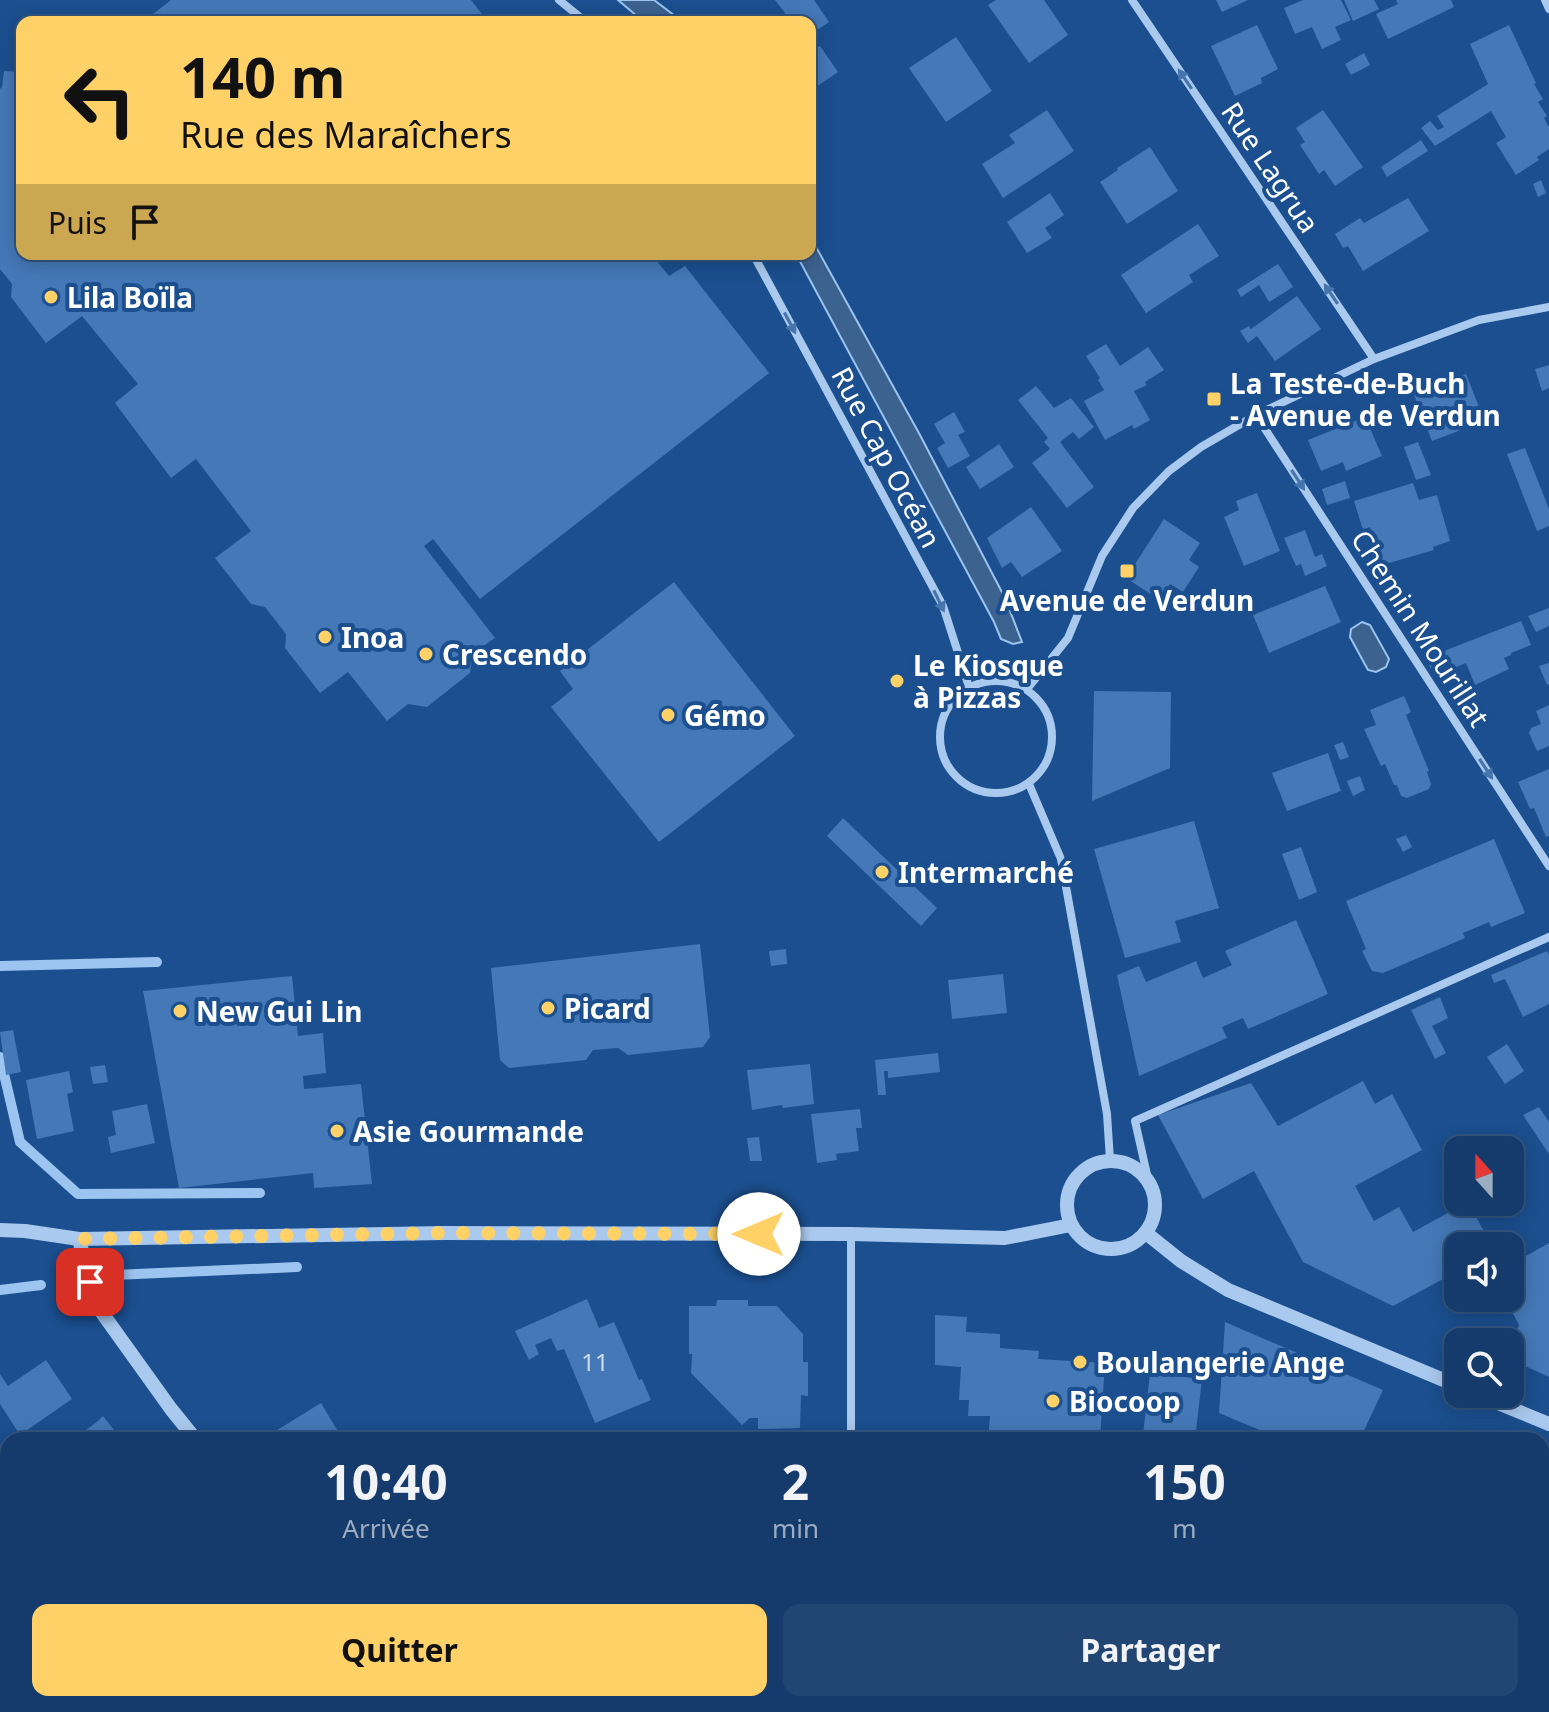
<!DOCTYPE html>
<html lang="fr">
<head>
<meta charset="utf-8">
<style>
  body { margin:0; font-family:"Noto Sans",sans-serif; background:#214673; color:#f1f3f6; height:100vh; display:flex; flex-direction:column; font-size:30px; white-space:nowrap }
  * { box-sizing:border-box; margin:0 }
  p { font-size:26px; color:#9dadc1 }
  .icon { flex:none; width:44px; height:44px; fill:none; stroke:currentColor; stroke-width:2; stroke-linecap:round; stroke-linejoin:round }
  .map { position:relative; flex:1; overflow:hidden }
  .panel { position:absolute; left:0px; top:1432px; width:1550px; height:280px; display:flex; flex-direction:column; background:#143b6b; border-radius:24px 24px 0 0; box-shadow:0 4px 20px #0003,0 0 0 2px #33557e }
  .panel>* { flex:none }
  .banner { position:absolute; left:16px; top:16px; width:800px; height:244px; border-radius:16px; box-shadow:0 4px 20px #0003,0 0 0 2px #33557e; background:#ffd166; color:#111; overflow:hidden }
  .needle { width:52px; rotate:339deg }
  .fabs { position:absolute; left:1444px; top:1136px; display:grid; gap:16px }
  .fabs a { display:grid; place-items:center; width:80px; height:80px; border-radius:16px; background:#143b6b; box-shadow:0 4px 20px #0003,0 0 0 2px #33557e; font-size:40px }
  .pin { position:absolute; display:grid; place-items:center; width:68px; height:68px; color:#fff; margin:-34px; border-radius:16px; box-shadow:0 4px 12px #0006 }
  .me { position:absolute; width:88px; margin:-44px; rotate:270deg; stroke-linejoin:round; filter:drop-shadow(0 0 6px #0008) }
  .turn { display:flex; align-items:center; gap:28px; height:168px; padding:0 32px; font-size:36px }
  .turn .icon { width:104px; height:104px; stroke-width:2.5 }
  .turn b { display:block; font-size:56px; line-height:68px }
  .then { display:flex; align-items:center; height:76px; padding:0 32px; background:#0003; gap:16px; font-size:30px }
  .eta { display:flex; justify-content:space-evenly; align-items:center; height:136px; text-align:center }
  .eta b { font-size:48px; font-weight:700; line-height:56px }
  .button { display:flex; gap:16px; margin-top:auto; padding:16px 32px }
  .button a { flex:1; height:92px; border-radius:16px; background:#ffd166; color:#111; font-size:32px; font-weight:700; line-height:92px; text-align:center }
  .button a+a { background:#214673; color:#f1f3f6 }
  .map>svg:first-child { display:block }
  .water { fill:#3c6290; stroke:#9cc4f0; stroke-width:2 }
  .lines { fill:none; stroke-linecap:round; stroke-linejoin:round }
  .stream { stroke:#9cc4f0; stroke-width:10 }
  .building { fill:#4478b7 }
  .minor { stroke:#a9c9ee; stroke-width:8 }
  .tertiary { stroke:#a9c9ee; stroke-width:14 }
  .oneway { fill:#4674ac }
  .route { stroke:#ffd166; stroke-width:14; stroke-dasharray:0 25.2 }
  .poi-dot { fill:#ffd166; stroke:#1b4f8f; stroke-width:3 }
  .labels { text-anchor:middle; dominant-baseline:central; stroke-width:8; stroke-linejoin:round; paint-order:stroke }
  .number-label { font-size:24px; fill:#d0dded }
  .street-label { font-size:28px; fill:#fff; stroke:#1b4f8f }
  .poi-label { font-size:28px; font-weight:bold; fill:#fff; stroke:#1b4f8f; text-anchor:start }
</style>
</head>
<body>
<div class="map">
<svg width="1549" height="1712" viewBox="0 0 1549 1712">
  <rect width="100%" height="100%" fill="#1b4f8f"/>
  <path class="water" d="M618 0H654L683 22H644Z
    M810 236 920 435 1005 598 1022 642 1013 644 1001 639 994 622 796 254H810Z
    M1362 622 1370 625 1389 659 1386 667 1376 672 1368 670 1350 637 1351 629Z"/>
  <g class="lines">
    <path class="stream" d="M0 966 157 962
      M0 1057 20 1142 78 1194 260 1193
      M114 1275 297 1267
      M0 1290 41 1285"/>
  </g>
  <path class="building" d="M171 0H471L488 22H143Z
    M775 0H814L829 22 810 35V22H784L781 17 785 13Z
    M996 0H1044L1068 35 1029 63 988 5Z
    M1216 0H1248L1222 12Z
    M1303 0H1341L1351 20 1335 27 1341 40 1322 49 1312 27 1295 34 1284 8Z
    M1344 0H1374L1379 9 1353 21Z
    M1396 0H1451L1454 7 1388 39 1376 14 1398 4Z
    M1257 25 1278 69 1261 78 1262 83 1235 96 1211 46Z
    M1509 25 1536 83 1534 84 1543 99 1538 102 1547 116 1544 118 1549 127V149L1537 157 1539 160 1516 175 1496 143 1506 137 1491 111 1435 146 1421 128 1430 121 1438 130 1444 127 1437 116 1488 84 1470 44Z
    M956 37 992 91 946 122 909 68Z
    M820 46 838 72 810 91V52Z
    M1364 53 1370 65 1351 75 1345 64Z
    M4 71 22 72V254H651L669 276 685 266 769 373 480 599 433 539 424 546 495 638 473 653 470 673 427 707 408 704 387 721 348 672 320 693 285 648 286 634 265 607 251 604 215 558 251 531 196 459 171 478 115 403 138 384 82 316 46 343 11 297 12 284 0 269V89L2 87Z
    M1047 110 1074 151 1003 198 982 164 1015 143 1009 135Z
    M1323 110 1363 167 1335 186 1324 170 1319 174 1300 145 1305 142 1296 128Z
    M1421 140 1428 151 1387 177 1381 167Z
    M1150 147 1178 191 1127 224 1100 182 1118 170 1117 168Z
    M1541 180 1546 193 1538 197 1533 184Z
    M1050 193 1064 215 1045 228 1052 238 1027 253 1007 222Z
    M1408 198 1429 231 1363 271 1348 246 1343 248 1335 234 1360 218 1364 223Z
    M1198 224 1219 256 1189 275 1193 282 1146 313 1121 275Z
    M1278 264 1293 287 1269 302 1259 285 1241 297 1237 290Z
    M1297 296 1321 329 1275 361 1257 336 1248 343 1240 331 1249 326 1251 329Z
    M1106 344 1120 366 1148 347 1164 370 1145 382 1147 385 1134 391 1150 420 1134 429 1132 425 1105 440 1084 401 1104 390 1098 380 1100 378 1086 356Z
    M1549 365V388L1542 391 1535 369Z
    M1466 374 1483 417 1465 424 1466 428 1432 441 1414 395Z
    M1036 386 1054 408 1071 398 1094 427 1079 439 1073 432 1060 442 1094 487 1067 508 1032 463 1050 449 1044 442 1048 438 1018 400Z
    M954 412 965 432 958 435 970 456 948 468 937 448 945 443 934 424Z
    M1365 417 1382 456 1346 471 1343 462 1321 471 1308 440Z
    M1418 442 1431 475 1416 480 1404 447Z
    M999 444 1014 467 980 489 966 467Z
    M1525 448 1549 509V526L1537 531 1507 454Z
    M1345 481 1350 498 1327 505 1322 489Z
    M1413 483 1419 500 1437 495 1450 541 1433 547 1434 550 1382 565 1370 527 1363 530 1354 501Z
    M1257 493 1280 551 1244 566 1224 517 1239 510 1236 501Z
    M1031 507 1062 551 1022 577 1011 562 1002 568 987 538Z
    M1164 519 1200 543 1189 560 1199 567 1183 592 1170 584 1160 600 1126 578Z
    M1305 530 1315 557 1322 554 1327 566 1305 576 1301 564 1296 566 1284 538Z
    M674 582 795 736 659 842 551 707 573 689 560 671Z
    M1325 586 1341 622 1269 653 1253 615Z
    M1549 608V626L1536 632 1528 616Z
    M1521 621 1531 645 1511 653V655L1504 658 1509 669 1475 685 1466 663 1434 676 1426 658Z
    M1549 663V684L1547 685 1539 666Z
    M1094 691 1171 692 1170 768 1092 801Z
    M1404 696 1411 712 1406 715 1429 771 1427 772 1431 784 1429 789 1407 798 1401 796 1397 785H1394L1385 764 1381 766 1364 729 1376 725 1370 710Z
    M1549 705V746L1537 751 1529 733 1531 728 1541 724 1536 711Z
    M1343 742 1349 757 1340 760 1334 745Z
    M1328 753 1341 791 1287 811 1272 773Z
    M1549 769V836L1546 837 1534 808 1530 809 1518 782Z
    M1360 776 1365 790 1353 796 1347 781Z
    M843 818 937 908 921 926 827 836Z
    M1194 821 1219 908 1175 921 1181 942 1125 958 1094 849Z
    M1406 835 1412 847 1403 852 1396 839Z
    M1494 839 1525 913 1491 927 1489 922 1463 933 1465 938 1383 973 1372 971 1362 951 1366 949 1346 901Z
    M1301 847 1317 892 1299 900 1282 854Z
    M1296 920 1328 994 1248 1029 1243 1018 1222 1027 1227 1038 1139 1076 1117 975 1139 966 1146 982 1196 961 1203 978 1232 965 1225 951Z
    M700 944 710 1037 703 1047 628 1055 618 1048 593 1050 586 1060 509 1068 500 1060 491 968Z
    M786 949 787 964 771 966 769 951Z
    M1547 951 1549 955V1004L1523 1017 1505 979 1494 983 1491 975Z
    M1003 974 1007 1013 952 1019 948 980Z
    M292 976 298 1036 323 1033 326 1073 303 1076 304 1089 361 1084 372 1184 314 1188 313 1173 179 1188 143 991Z
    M1440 997 1448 1018 1432 1026 1446 1053 1435 1059 1411 1010Z
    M13 1030 21 1072 6 1075 0 1032Z
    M1507 1044 1524 1071 1505 1084 1487 1057Z
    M938 1053 940 1072 888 1078V1071H884L886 1095H878L875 1060Z
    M810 1064 814 1104 783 1108 782 1105 752 1110 747 1070Z
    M105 1065 108 1082 93 1084 90 1067Z
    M69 1071 73 1092 67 1094 74 1131 37 1139 26 1080Z
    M1363 1081 1375 1104 1392 1094 1422 1150 1355 1186 1374 1221 1399 1207 1413 1232 1468 1202 1492 1246H1458V1271L1393 1306 1303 1262 1254 1171 1203 1199 1158 1115 1251 1083 1278 1126Z
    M147 1104 155 1143 111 1153 108 1137 116 1135 112 1111Z
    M1539 1107 1549 1122V1154L1523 1115Z
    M860 1109 862 1128H856L859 1151 836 1154 837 1160 817 1163 811 1114Z
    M759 1137 762 1161H750L747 1138Z
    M1549 1243V1377L1510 1359V1346L1519 1325 1505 1298H1510V1265Z
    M587 1299 599 1328 614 1322 639 1380 642 1379 651 1400 595 1423 564 1349 557 1351 551 1338 535 1345 539 1354 529 1360 515 1331Z
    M717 1300H748V1306H777L803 1334V1362H808V1396L801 1395 800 1428 758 1429V1418H750L742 1425 691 1373 692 1354H689V1306H716Z
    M935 1315 967 1317 966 1332 1000 1334V1348L1039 1351 1038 1359 1105 1363 1100 1440H988L990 1416H968L969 1400H959L961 1367 935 1365Z
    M1225 1322 1383 1390 1361 1437 1367 1440H1283L1219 1413Z
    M46 1360 72 1399 20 1435 0 1404V1374L8 1386Z
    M1150 1373 1202 1379 1195 1440 1143 1435Z
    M321 1403 343 1440H261Z
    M103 1416 122 1440H74L99 1420Z
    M60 1430 69 1440H46Z
    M1542 1531 1549 1534V1647L1542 1644Z
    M296 1704 298 1712H271V1711Z
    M474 1704H552L554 1707 545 1712H469L467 1708Z
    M998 1704H1072L1078 1712H1003Z
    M1329 1704H1440L1436 1712H1325Z"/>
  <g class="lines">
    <path class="minor" d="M559 0 586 22
      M1132 0 1374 359
      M1545 0 1549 9
      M753 254 943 606 969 687
      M1256 415 1549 866
      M940 737a56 56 0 1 1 112 0a56 56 0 1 1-112 0Z
      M1027 689 1068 638 1102 556 1133 508 1169 471 1201 447 1256 415 1374 359 1479 320 1549 307
      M1029 784 1061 859 1107 1114 1110 1160
      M1148 1179 1135 1121 1549 937
      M851 1440V1234
      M926 1704 931 1712"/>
    <path class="tertiary" d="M1067 1205a44 44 0 1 1 88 0a44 44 0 1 1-88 0Z
      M0 1230 25 1231 79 1239 445 1233 851 1234 1005 1238 1071 1225
      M1146 1233 1181 1261 1228 1290 1458 1386
      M79 1239 95 1303 171 1409 196 1440
      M1476 1394 1549 1424
      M342 1704 343 1712"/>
  </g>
  <defs><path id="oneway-solid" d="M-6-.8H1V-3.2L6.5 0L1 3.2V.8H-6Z" transform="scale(2)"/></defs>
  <g class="oneway">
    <use href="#oneway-solid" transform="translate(1185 79) rotate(-124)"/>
    <use href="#oneway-solid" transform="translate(1331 294) rotate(-124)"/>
    <use href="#oneway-solid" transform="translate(790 323) rotate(62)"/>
    <use href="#oneway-solid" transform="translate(1298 480) rotate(57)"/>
    <use href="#oneway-solid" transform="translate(939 601) rotate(64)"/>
    <use href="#oneway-solid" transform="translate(1486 769) rotate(57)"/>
  </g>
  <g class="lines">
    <path class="route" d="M90 1282 79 1239 445 1233 759 1234"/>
  </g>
  <g class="poi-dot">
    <circle cx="51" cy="297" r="8"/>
    <rect x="1206" y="391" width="16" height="16" rx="4"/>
    <rect x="1119" y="563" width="16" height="16" rx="4"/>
    <circle cx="325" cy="637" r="8"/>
    <circle cx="426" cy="654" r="8"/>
    <circle cx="897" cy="681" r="8"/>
    <circle cx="668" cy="715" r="8"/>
    <circle cx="882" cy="872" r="8"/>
    <circle cx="548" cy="1008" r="8"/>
    <circle cx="180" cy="1011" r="8"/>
    <circle cx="337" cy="1131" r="8"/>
    <circle cx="1080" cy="1362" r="8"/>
    <circle cx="1053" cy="1401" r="8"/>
  </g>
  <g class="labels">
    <g class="number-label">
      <text x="595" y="1361">11</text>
    </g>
    <g class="street-label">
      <text transform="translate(1271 167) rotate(56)">Rue Lagrua</text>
      <text transform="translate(887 457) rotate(62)">Rue Cap Océan</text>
      <text transform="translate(1421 628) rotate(57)">Chemin Mourillat</text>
    </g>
    <g class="poi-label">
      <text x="67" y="297">Lila Boïla</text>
      <text x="1230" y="383">La Teste-de-Buch<tspan x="1230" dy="32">- Avenue de Verdun</tspan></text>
      <text x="1127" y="600" text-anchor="middle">Avenue de Verdun</text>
      <text x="341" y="637">Inoa</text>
      <text x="442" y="654">Crescendo</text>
      <text x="913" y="665">Le Kiosque<tspan x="913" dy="32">à Pizzas</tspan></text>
      <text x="684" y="715">Gémo</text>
      <text x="898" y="872">Intermarché</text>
      <text x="564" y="1008">Picard</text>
      <text x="196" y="1011">New Gui Lin</text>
      <text x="353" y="1131">Asie Gourmande</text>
      <text x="1096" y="1362">Boulangerie Ange</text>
      <text x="1069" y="1401">Biocoop</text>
    </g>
  </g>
</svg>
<div class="fabs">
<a><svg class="needle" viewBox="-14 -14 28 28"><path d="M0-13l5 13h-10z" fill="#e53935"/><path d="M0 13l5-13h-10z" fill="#9dadc1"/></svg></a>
<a><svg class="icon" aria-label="sound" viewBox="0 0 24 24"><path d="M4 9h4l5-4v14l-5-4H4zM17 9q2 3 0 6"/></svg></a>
<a><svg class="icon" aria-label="search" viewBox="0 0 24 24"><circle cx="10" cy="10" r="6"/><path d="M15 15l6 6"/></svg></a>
</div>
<div class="pin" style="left:90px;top:1282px;background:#d93025"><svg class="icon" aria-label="arrive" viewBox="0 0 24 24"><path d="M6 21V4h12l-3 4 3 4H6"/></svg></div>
<svg class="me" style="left:759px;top:1234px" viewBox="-20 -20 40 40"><circle r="19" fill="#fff"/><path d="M0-13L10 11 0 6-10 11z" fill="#ffd166"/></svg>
<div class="banner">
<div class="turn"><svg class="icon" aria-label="left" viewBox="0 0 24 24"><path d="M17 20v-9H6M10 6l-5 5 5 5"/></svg><div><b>140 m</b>Rue des Maraîchers</div></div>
<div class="then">Puis<svg class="icon" aria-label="arrive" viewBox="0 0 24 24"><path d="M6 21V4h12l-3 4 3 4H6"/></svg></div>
</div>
<section class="panel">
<div class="eta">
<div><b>10:40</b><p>Arrivée</p></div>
<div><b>2</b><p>min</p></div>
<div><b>150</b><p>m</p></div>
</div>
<div class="button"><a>Quitter</a><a>Partager</a></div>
</section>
</div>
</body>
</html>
